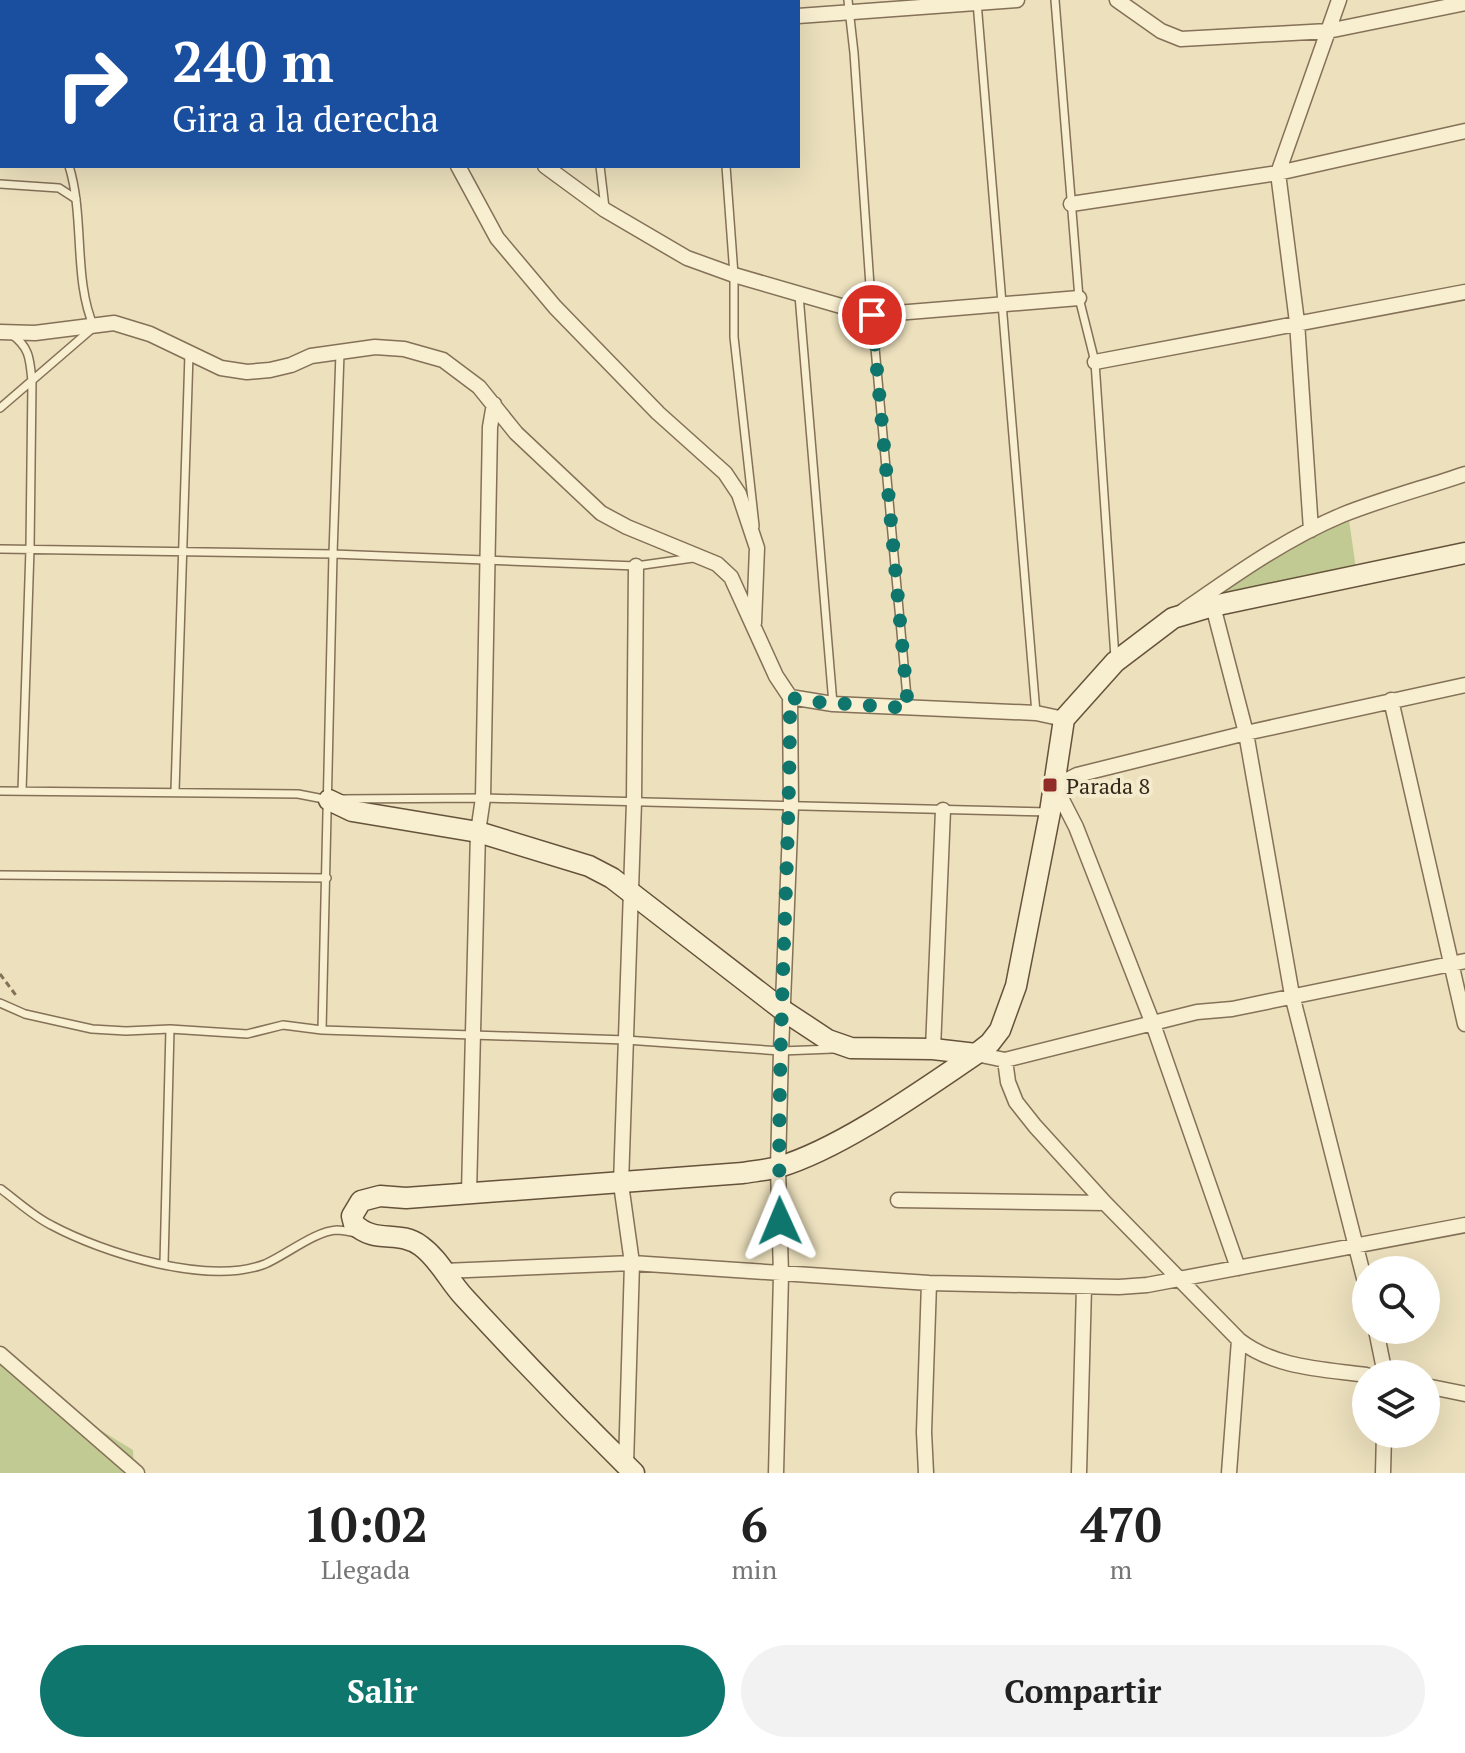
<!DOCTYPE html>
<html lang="es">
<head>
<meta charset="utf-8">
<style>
  body { margin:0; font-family:"PT Serif",serif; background:#f2f2f2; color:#222; height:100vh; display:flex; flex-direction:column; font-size:30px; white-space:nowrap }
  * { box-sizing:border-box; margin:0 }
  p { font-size:26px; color:#767676 }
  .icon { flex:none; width:44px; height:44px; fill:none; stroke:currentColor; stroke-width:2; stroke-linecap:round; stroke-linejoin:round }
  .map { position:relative; height:1473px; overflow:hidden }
  .sheet { display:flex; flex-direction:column; background:#fff; flex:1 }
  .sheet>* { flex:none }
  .banner { position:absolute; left:0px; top:0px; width:800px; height:168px; box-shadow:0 8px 32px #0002; background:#1a4fa0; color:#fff; overflow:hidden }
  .tools { position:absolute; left:1352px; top:1256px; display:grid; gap:16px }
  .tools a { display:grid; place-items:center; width:88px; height:88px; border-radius:50%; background:#fff; box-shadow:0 8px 32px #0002; font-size:40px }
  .pin { position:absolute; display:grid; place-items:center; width:68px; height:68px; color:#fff; margin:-34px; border:4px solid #fff; border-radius:50%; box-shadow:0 2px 8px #0007 }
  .me { position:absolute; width:88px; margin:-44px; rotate:359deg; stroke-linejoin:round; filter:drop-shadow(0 0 6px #0008) }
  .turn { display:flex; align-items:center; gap:28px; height:168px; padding:0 40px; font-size:36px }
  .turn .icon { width:104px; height:104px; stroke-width:2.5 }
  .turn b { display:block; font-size:56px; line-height:68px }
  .eta { display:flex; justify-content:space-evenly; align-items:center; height:136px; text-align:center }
  .eta b { font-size:48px; font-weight:700; line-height:56px }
  .cta { display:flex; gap:16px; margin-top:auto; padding:16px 40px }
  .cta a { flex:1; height:92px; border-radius:48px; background:#0f766e; color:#fff; font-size:32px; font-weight:700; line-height:92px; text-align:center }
  .cta a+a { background:#f2f2f2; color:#222 }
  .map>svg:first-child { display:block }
  .green { fill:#c1ca92 }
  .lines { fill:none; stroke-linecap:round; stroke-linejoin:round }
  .lane-casing { stroke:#847157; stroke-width:10 }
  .street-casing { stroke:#847157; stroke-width:17 }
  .secondary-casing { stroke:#65523a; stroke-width:23 }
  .path { stroke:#847157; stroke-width:3; stroke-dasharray:6 4; stroke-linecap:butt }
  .lane { stroke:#f8eed0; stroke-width:7 }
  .street { stroke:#f8eed0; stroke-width:14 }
  .secondary { stroke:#f8eed0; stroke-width:20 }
  .route { stroke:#0f766e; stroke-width:14; stroke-dasharray:0 25.2 }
  .poi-dot { fill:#912c28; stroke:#f4eacc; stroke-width:3 }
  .labels { text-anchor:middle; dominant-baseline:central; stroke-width:8; stroke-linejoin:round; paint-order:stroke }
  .poi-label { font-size:22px; fill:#33281b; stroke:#f4eacc; text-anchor:start }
</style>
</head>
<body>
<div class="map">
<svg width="1465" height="1473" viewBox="0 0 1465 1473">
  <rect width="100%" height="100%" fill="#ece0bd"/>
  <path class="green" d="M1349 520 1356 569 1220 593 1303 540Z
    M0 1359 28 1386 133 1450 134 1473H0Z"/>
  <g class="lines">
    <defs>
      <path id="lane" d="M444 0 448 2
        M578 0V2
        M715 0V2
        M848 0 854 53 872 315 908 708
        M1055 0 1079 298 1095 362 1115 658
        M219 2V0
        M977 2 1036 713
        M0 104 2 105
        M600 166 605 208
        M726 166 734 275V337L755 526
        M0 184 59 188 76 199
        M799 295 833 704
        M11 334C30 347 30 360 32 382L30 549 22 791
        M0 408 94 327C73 280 85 217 69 166
        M0 549 333 554 636 566 693 558
        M0 791 298 794 329 800
        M175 791 189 354
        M341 799 483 798 1049 812
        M0 875 327 878
        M0 1003 25 1014 92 1029 126 1031 170 1029 247 1034 283 1025 322 1030 626 1040 781 1051 833 1049
        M322 1030 333 554 340 353
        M1 1189C17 1201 33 1216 51 1225 103 1253 208 1286 265 1264 286 1255 315 1231 337 1230 343 1230 350 1232 356 1233
        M164 1263 170 1029"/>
      <path id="street" d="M347 0 348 2
        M371 0 373 2
        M391 0 394 2
        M1117 0 1161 31 1181 39 1328 31 1465 3
        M798 16 1017 0
        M458 166 497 238 555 307 658 413 725 473 739 494 757 548 754 623
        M545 166 605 210 687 258 734 275 872 315 1079 298
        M1071 204 1278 173 1465 131
        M0 332 35 333 114 323 150 334 221 368 247 372 270 370 291 365 311 356 375 347 404 349 443 360 479 387 516 433 601 513 627 527 717 564 731 577 776 676 790 697 833 704 1036 713 1064 719
        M1095 362 1465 292
        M1311 530 1297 322 1278 173 1339 0
        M1213 606 1246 733 1292 995 1366 1286
        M1183 611C1233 576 1285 539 1342 515 1382 499 1424 488 1465 474
        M1391 700 1465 1024
        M933 1049 943 810
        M976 1054 1005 1060 1197 1012 1232 1009 1465 961
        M1005 1060 1008 1082 1016 1102 1035 1126 1105 1203 1239 1340C1275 1368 1322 1369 1366 1375
        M469 1193 478 832 483 798 490 427 494 404
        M898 1200 1105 1203
        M1238 1268 1153 1024 1076 827 1055 786 1077 775 1246 733 1465 685
        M444 1271 632 1263 929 1283 1119 1287 1147 1285 1465 1225
        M1376 1330 1385 1374
        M0 1354 137 1473
        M1426 1386 1465 1394
        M626 1465 632 1263 621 1184 634 802 636 566
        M776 1473 781 1275 778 1167 781 1051 791 806 790 697
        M926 1473 924 1432 929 1283
        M1079 1473 1084 1287
        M1229 1473 1239 1340
        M1383 1473 1384 1434"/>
      <path id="secondary" d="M329 800 352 811 478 832 589 866 612 878 784 1011 828 1040 851 1048 933 1049 976 1054
        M634 1473C576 1416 519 1357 464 1297 449 1281 439 1259 421 1246 398 1229 376 1245 354 1224L352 1216 361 1201 380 1196 406 1198 743 1173C755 1171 767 1170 779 1167 842 1148 921 1091 976 1054L990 1043 1000 1030 1016 986 1050 812 1064 719 1115 662 1173 618 1213 606 1465 553"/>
    </defs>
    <use href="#lane" class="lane-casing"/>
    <use href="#street" class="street-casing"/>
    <use href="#secondary" class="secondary-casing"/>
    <path class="path" d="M0 974 18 998"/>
    <use href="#lane" class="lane"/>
    <use href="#street" class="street"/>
    <use href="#secondary" class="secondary"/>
  </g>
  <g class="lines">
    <path class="route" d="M780 1221C776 1046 790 872 790 697L802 701 908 708 872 315"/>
  </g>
  <rect class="poi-dot" x="1042" y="777" width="16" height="16" rx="4"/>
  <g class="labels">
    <g class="poi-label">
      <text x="1066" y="785">Parada 8</text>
    </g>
  </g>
</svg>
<div class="tools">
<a><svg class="icon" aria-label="search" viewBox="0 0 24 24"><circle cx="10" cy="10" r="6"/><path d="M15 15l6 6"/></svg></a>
<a><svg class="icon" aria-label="layers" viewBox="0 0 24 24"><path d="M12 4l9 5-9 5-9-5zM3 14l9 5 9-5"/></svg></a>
</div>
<div class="pin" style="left:872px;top:315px;background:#d93025"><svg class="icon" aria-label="arrive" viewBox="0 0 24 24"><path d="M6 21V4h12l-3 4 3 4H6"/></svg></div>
<svg class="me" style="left:780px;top:1221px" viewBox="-20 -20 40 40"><path d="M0-17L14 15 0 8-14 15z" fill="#0f766e" stroke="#fff" stroke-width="4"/></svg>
<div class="banner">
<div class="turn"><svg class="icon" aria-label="right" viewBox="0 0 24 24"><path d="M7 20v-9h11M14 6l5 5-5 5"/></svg><div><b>240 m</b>Gira a la derecha</div></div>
</div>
</div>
<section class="sheet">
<div class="eta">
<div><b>10:02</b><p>Llegada</p></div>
<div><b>6</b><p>min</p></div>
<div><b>470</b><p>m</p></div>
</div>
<div class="cta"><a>Salir</a><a>Compartir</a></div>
</section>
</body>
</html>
